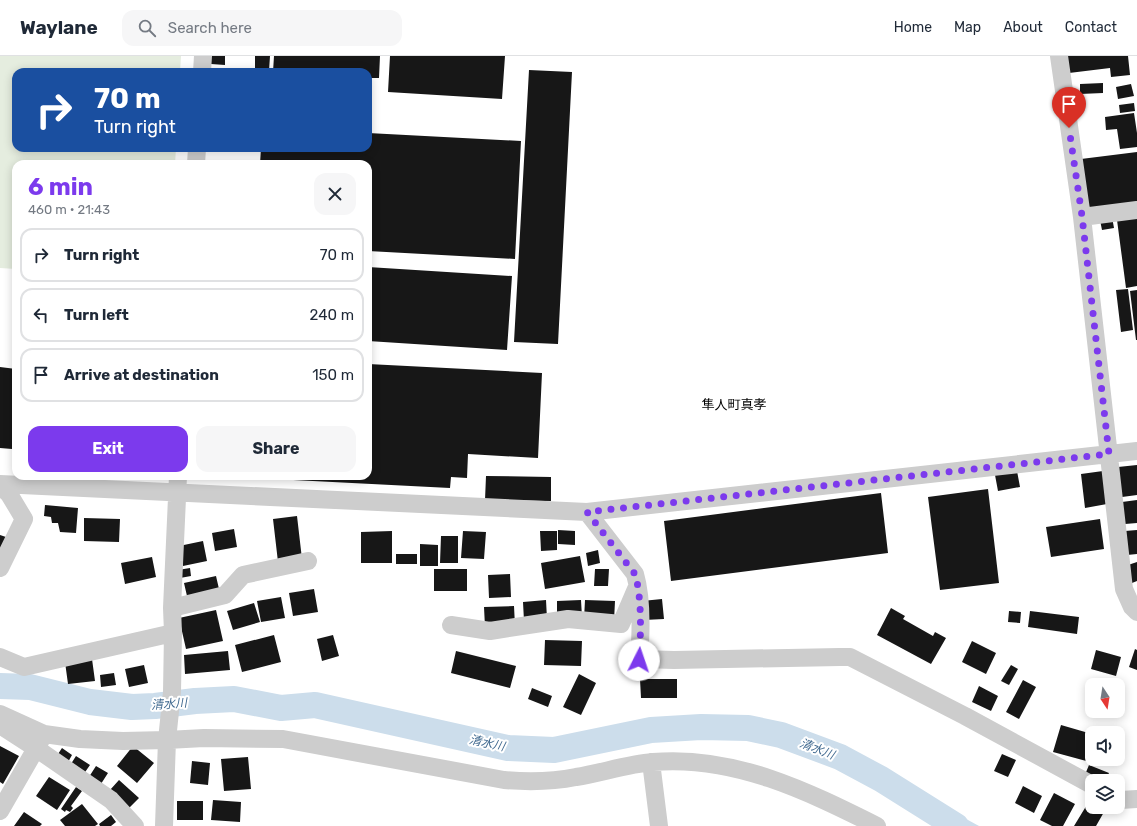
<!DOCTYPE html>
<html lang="en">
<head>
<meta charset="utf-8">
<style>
  body { margin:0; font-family:Rubik,"Noto Sans JP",sans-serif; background:#f6f6f7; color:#1f2937; height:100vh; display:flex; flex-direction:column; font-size:15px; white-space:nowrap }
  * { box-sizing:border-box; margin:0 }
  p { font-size:13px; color:#747a83 }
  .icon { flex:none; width:22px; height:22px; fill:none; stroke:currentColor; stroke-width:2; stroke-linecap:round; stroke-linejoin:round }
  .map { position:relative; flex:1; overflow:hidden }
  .side { position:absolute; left:12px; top:104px; width:360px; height:320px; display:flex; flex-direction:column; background:#fff; border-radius:12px; box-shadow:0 2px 10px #0003 }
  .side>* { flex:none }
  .guide { position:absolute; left:12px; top:12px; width:360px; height:84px; border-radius:12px; box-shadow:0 2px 10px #0003; background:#1a4fa0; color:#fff; overflow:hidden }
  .needle { width:26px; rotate:168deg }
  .fabs { position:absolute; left:1085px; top:622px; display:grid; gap:8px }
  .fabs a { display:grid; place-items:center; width:40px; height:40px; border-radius:8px; background:#fff; box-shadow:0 2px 10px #0003; font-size:20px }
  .pin { position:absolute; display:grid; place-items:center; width:34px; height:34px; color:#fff; margin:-41px -17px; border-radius:50% 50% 50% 0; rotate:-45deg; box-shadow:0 0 4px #0007 }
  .pin .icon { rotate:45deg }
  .me { position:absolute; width:44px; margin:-22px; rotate:4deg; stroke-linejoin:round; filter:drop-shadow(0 0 3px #0008) }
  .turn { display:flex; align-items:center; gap:14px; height:84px; padding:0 16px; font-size:18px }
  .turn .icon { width:52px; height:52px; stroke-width:2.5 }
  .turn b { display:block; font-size:28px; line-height:34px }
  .round { display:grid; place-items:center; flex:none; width:42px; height:42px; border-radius:12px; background:#f6f6f7 }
  .summary { display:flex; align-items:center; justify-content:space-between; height:68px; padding:0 16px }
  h1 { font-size:24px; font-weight:700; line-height:30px; color:#7c3aed }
  .cta { display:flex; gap:8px; margin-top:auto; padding:8px 16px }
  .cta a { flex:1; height:46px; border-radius:12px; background:#7c3aed; color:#fff; font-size:16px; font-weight:700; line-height:46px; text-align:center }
  .cta a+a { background:#f6f6f7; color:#1f2937 }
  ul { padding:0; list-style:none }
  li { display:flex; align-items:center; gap:12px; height:54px; margin:0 8px 6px; padding:0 8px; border:2px solid #e0e1e3; border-radius:12px }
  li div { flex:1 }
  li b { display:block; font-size:15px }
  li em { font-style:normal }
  header { display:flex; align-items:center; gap:24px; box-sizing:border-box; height:56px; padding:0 20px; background:#fff; border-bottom:1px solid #e0e1e3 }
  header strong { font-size:19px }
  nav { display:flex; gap:22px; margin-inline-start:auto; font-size:14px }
  .search { width:280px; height:36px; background:#f6f6f7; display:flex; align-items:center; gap:10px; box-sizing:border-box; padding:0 14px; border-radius:12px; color:#747a83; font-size:15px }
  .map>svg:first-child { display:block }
  .green { fill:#e5eddf }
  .water { fill:#ccddeb }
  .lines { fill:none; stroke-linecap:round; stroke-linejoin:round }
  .river { stroke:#ccddeb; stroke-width:26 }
  .building { fill:#171717 }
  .minor { stroke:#cdcdcd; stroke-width:18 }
  .route { stroke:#7c3aed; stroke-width:7; stroke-dasharray:0 12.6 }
  .labels { text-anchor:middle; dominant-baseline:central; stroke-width:4; stroke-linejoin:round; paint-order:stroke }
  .water-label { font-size:12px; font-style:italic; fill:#416a90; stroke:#fff }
  .quarter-label { font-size:13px; fill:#000; stroke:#fff }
</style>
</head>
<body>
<header>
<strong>Waylane</strong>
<div class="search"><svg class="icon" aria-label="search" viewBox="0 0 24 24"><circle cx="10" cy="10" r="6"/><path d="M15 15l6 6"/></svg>Search here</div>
<nav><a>Home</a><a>Map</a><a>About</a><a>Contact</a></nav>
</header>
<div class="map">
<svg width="1137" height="770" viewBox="0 0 1137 770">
  <rect width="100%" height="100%" fill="#fff"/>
  <path class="green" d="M0 0H181L180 16H16V92H176L175 108H16V213L0 212Z"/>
  <path class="water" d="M866 711 913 734 979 770H947L876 732 864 714Z"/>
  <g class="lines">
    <path class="river" d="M0 630 30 631 90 646 132 651 155 650 195 645 234 643 281 652 315 649 508 692 554 694 651 674 701 671 748 672 781 679 840 701 881 723 956 770"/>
  </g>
  <path class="building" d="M211 0H225V9L211 8Z
    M255 0H270L269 15H255Z
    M274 0H380L379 22H368V16H273Z
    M390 0H505L502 43 388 36Z
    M1067 0H1128L1130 19 1111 21 1110 12 1069 17Z
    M529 14 572 16 558 288 514 286Z
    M1103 27V37L1080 38V28Z
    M1131 28 1134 40 1118 43 1116 31Z
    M1134 47 1135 55 1120 57 1119 49Z
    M1134 57 1137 77V91L1120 93 1117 73 1106 74 1105 61Z
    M368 77 521 85 515 203 368 195V108H260L261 92H368Z
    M1137 96V147L1087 153 1081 103Z
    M1112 161 1114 172 1102 174 1100 164Z
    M1137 161V230L1126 232 1117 164Z
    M368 211 512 220 507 294 368 285Z
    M1128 233 1133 274 1121 276 1116 234Z
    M1137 234V284H1136L1130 235Z
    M368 308 542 317 538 402 468 398 467 422 451 421 450 432 253 422V420H368Z
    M0 311 16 313V344L12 393 0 392Z
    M1137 409V439L1122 441 1118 411Z
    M1017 415 1020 431 998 435 995 419Z
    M1103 415 1107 448 1085 452 1081 418Z
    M486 420 551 421V445L485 444Z
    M988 433 999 527 940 534 928 441Z
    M881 437 888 497 671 525 664 465Z
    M1137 444V467L1125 468 1122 446Z
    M45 449 78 452 76 477 60 476 58 467H52L51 461 44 460Z
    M297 460 302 503 278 506 273 463Z
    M84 462 120 463 119 486 84 485Z
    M1100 463 1104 493 1051 501 1046 471Z
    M234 473 237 491 215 495 212 477Z
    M558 474 575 475V489L558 488Z
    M1137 474V498L1127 499 1125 475Z
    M392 475V507H361V476Z
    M463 475 486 476 484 503 461 502Z
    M540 475H557V494L541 495Z
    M0 479 6 481 0 494Z
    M441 480H458V507H440Z
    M203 485 207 505 183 510 179 490Z
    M420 488 438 489V510H420Z
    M598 494 600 507 588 510 586 497Z
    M396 498H417V508H396Z
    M580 500 585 526 545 533 541 507Z
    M152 501 156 521 125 528 121 507Z
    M1137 506V525L1132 527 1128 509Z
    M190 512 191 520 180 522 178 514Z
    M434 513H467V535H434Z
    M595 513H609L608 530H594Z
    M510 518 511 541 489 542 488 519Z
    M216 520 219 533 187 540 184 527Z
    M314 533 318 556 293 560 289 537Z
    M281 541 285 562 261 566 257 545Z
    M662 543 664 563 644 564 642 545Z
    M546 544 547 563 524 565 523 546Z
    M581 544 582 561H557V545Z
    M585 544 615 545 614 565 584 563Z
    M254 547 260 566 233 574 227 555Z
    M514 550 515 570 485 571 484 551Z
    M891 552 905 560 903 563 933 580 935 576 946 582 931 608 877 579Z
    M216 554 223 585 186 593 179 562Z
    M1009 555 1021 556 1020 567 1008 566Z
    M1030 555 1079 561 1077 578 1028 571Z
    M274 579 281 606 242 616 235 589Z
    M333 579 339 600 322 605 317 583Z
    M545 584 582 585 581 610 544 609Z
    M972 585 996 597 986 618 962 606Z
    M1135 593 1137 594V614L1129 611Z
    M1096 594 1121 601 1116 620 1091 613Z
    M228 595 230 614 185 618 184 599Z
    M456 595 516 610 510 632 451 617Z
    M92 603 95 625 68 628 65 606Z
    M144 609 148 627 129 631 125 613Z
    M1011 609 1018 613 1009 629 1001 625Z
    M114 617 116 629 101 631 100 619Z
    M579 618 596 627 581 659 563 651Z
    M640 623H677V642H641Z
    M1023 624 1036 631 1019 663 1006 656Z
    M979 630 998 640 991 655 972 646Z
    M532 632 552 640 548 651 528 643Z
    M1061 669 1092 678V703H1103L1101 709 1053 696Z
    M0 690 19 700 3 728 0 726Z
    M133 690 154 707 137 727 117 710Z
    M62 692 72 699 67 708 56 701Z
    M1002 698 1016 704 1008 721 994 715Z
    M76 700 90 709 83 719 69 711Z
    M248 701 251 733 224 735 221 703Z
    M192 705 210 707 208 729 190 727Z
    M1089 709 1109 717 1105 725H1095L1084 721Z
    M96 710 108 717 99 731 87 724Z
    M49 721 70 734 57 754 36 740Z
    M119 724 139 742 129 752 110 734Z
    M1023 730 1042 740 1034 757 1015 747Z
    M76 731 82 735 71 750 73 752 70 756 66 754 65 756 61 753Z
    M1054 737 1075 748 1063 770H1052L1040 764Z
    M213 744 241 746 240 766 211 764Z
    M177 745H203V764H177Z
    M1088 747 1092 749V751H1095L1104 756 1096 770H1074Z
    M82 748 98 768 95 770H65L60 764Z
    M24 756 42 768 40 770H14Z
    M111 759 116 766 111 770H100L99 768Z"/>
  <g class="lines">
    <path class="minor" d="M1059 0 1082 161 1124 533 1132 551 1137 556
      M202 16 203 0
      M196 108 197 92
      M1082 161 1137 154
      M0 428 587 456 1137 395
      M0 430 9 438 24 463 0 512
      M587 456 635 518C642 542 641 578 639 603L674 604 840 601H850L965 660 1092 729
      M172 552 225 539 243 519 308 505
      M451 569 490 575 568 563 621 568 636 533
      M0 601 24 611 173 577
      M0 658 44 678 80 683 123 685 167 684 204 682 283 683 504 724C528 726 551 726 576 721 601 717 628 708 653 706 734 699 807 735 877 770
      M0 669 37 693 111 744 135 770
      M651 706 659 770
      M1118 743 1121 744 1137 743
      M0 755 42 682
      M164 770 167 684 172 636 173 577 172 552 178 420"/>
  </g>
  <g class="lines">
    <path class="route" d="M639 604C641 579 642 541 635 518L587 456 1109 398 1082 160 1069 72"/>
  </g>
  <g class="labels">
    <g class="water-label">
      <text transform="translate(169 648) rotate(-4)">清水川</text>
      <text transform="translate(487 687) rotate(12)">清水川</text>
      <text transform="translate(817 693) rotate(21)">清水川</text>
    </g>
    <g class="quarter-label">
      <text x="734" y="348">隼人町真孝</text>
    </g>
  </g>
</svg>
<div class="fabs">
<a><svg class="needle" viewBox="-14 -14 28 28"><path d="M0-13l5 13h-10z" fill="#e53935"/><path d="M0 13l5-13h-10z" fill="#747a83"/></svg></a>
<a><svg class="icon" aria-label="sound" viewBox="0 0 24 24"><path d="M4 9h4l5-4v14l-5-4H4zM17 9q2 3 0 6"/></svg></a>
<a><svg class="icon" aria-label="layers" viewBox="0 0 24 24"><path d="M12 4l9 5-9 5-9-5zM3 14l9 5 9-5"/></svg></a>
</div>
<div class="pin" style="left:1069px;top:72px;background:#d93025"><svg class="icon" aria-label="arrive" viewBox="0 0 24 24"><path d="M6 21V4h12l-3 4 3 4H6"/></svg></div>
<svg class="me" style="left:639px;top:604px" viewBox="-20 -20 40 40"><circle r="19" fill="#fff"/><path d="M0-13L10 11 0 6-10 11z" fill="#7c3aed"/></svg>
<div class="guide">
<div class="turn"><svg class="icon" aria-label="right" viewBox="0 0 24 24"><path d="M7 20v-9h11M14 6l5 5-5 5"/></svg><div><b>70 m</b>Turn right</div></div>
</div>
<section class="side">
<div class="summary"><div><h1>6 min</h1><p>460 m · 21:43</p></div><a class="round"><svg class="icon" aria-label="close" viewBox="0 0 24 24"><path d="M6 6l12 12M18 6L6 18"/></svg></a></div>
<ul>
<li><svg class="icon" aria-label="right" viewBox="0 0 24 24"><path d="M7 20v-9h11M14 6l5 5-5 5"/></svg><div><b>Turn right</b></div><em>70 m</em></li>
<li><svg class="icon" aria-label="left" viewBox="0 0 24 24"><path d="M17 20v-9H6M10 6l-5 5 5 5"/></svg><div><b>Turn left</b></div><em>240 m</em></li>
<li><svg class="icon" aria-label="arrive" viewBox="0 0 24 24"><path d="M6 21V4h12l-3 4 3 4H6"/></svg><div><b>Arrive at destination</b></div><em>150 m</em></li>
</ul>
<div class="cta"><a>Exit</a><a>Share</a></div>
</section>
</div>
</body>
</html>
